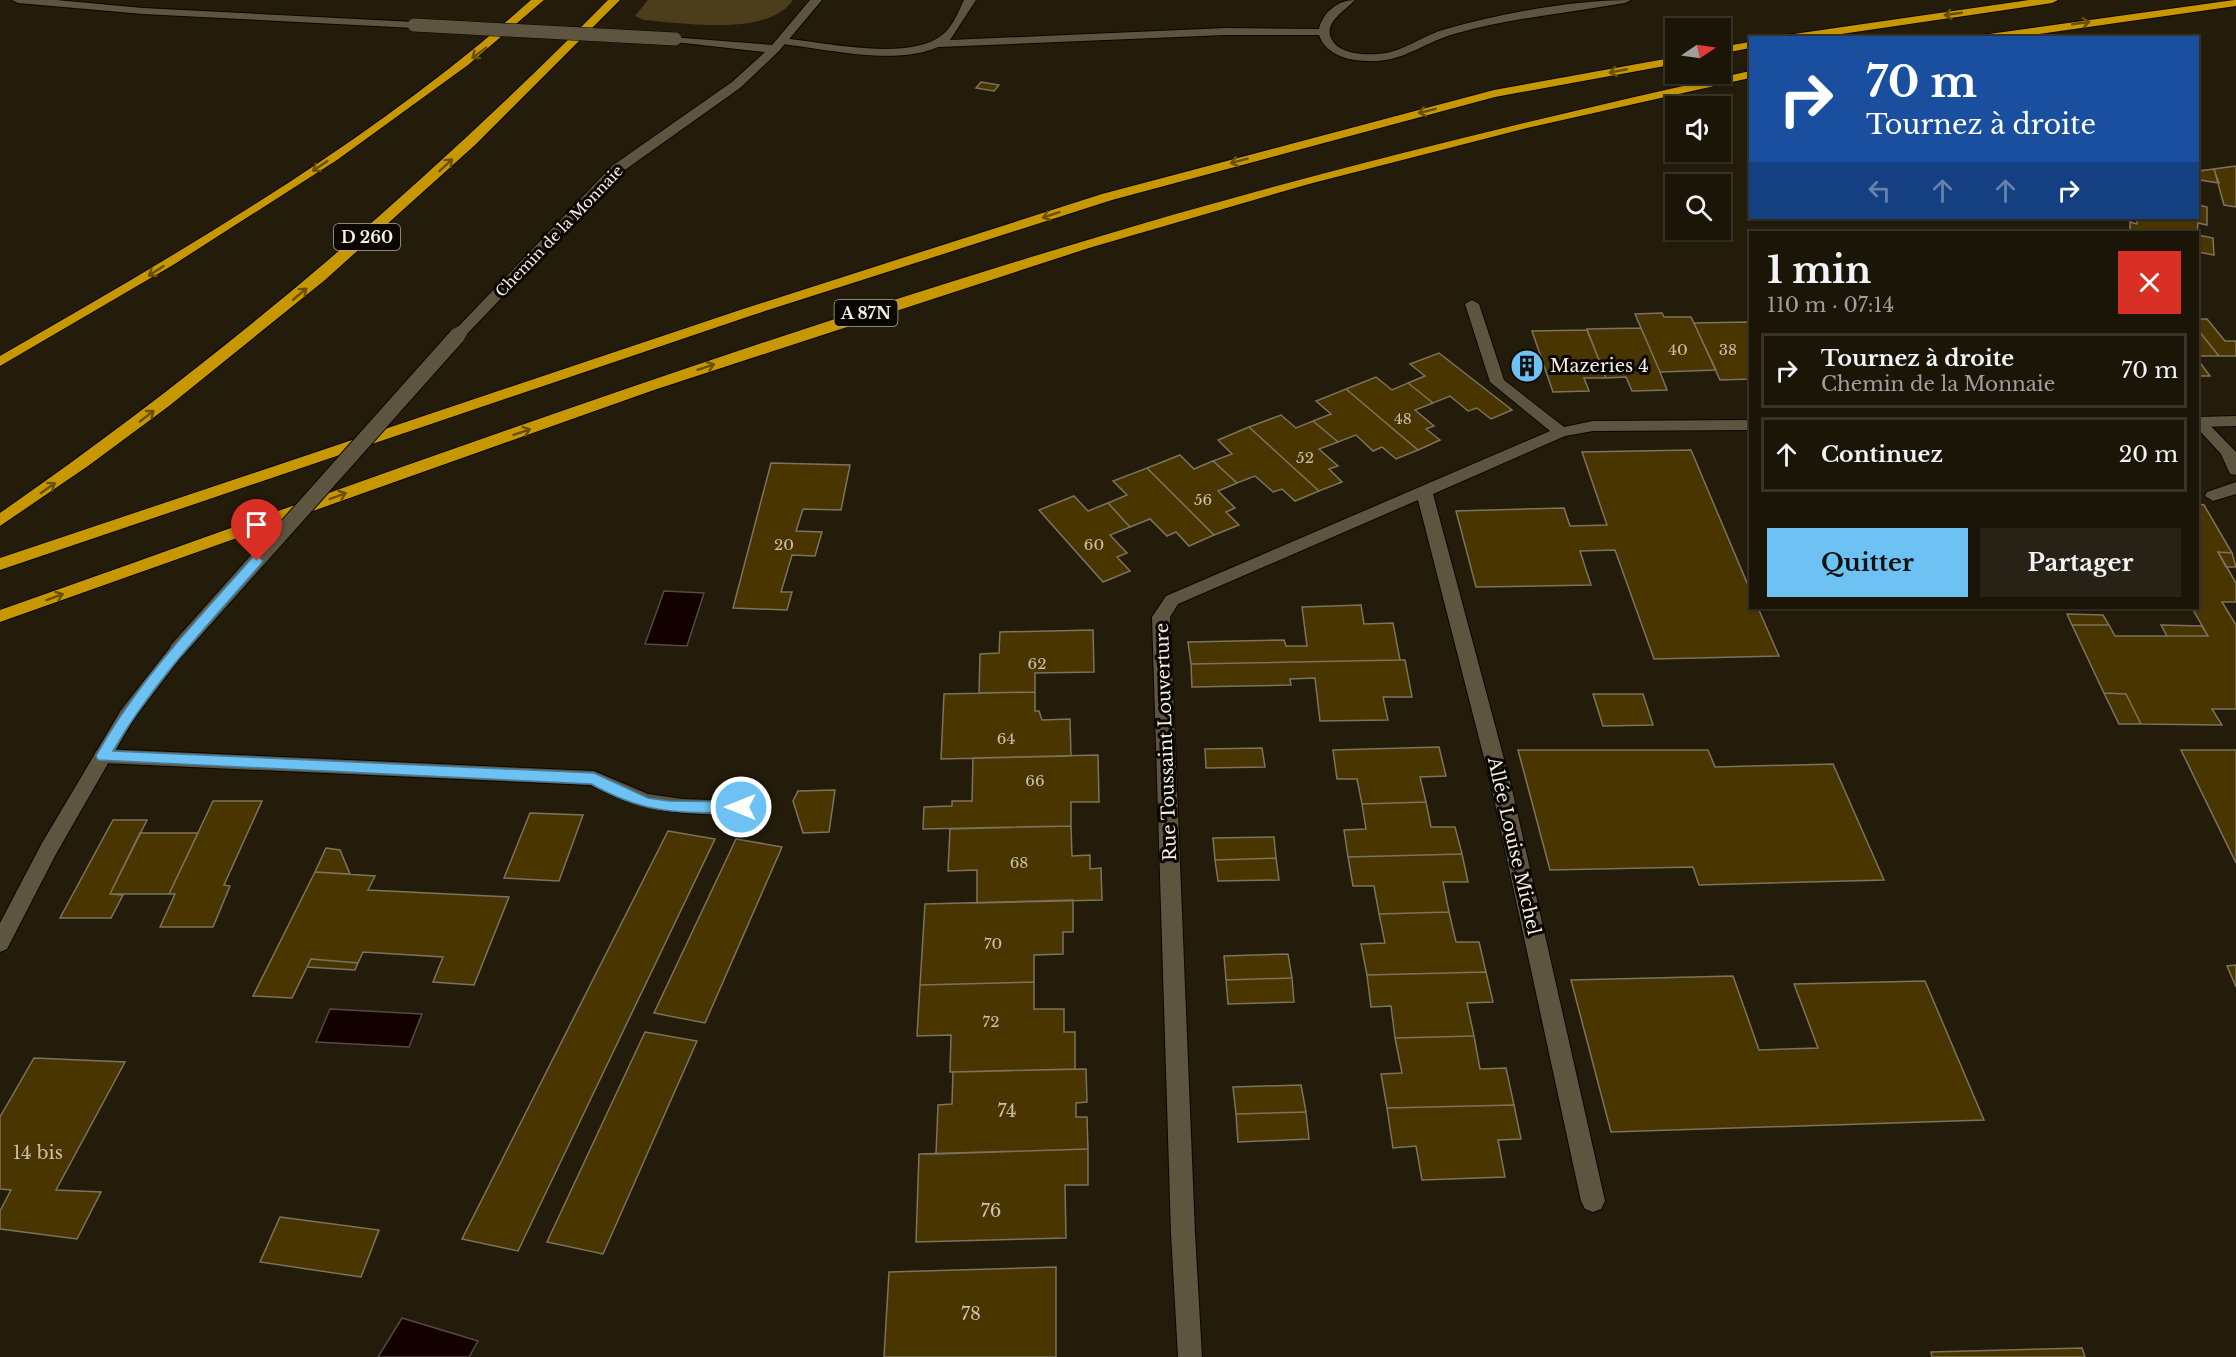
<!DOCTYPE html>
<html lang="fr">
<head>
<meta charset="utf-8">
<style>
  body { margin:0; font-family:"Libre Baskerville",serif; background:#282216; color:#f1f3f6; height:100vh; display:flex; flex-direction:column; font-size:22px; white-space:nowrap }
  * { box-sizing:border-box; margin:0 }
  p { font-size:20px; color:#a09f9c }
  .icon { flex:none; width:33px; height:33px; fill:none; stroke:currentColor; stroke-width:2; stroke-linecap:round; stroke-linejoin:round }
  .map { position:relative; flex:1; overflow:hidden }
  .panel { position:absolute; left:1749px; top:231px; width:450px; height:378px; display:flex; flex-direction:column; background:#1b1508; border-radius:0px; box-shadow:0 2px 4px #0004,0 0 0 2px #393429 }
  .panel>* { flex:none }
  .top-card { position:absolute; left:1749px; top:36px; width:450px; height:183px; border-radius:0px; box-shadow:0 2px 4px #0004,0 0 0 2px #393429; background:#1a4fa0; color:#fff; overflow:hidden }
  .needle { width:39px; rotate:77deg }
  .tools { position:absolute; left:1665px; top:18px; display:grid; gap:12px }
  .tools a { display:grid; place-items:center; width:66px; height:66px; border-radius:0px; background:#1b1508; box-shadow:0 2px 4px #0004,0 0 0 2px #393429; font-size:30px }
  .pin { position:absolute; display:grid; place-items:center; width:51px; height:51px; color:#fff; margin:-62px -26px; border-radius:50% 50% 50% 0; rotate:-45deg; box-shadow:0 0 6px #0007 }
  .pin .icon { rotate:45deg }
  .me { position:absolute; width:66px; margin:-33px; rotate:270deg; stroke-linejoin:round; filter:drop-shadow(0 0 4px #0008) }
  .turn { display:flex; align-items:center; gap:21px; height:126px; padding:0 18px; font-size:27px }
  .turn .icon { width:78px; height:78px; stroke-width:2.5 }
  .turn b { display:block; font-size:42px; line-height:51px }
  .lanes { display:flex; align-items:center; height:57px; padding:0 18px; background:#0003; justify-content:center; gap:30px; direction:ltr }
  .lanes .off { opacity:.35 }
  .round { display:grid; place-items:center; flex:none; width:63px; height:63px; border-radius:0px; background:#282216 }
  .head { display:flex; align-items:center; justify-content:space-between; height:102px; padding:0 18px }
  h1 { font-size:36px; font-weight:800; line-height:45px }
  .action { display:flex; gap:12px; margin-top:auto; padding:12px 18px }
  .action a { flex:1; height:69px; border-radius:0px; background:#6ec2f3; color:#111; font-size:24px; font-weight:800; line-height:69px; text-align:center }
  .action a+a { background:#282216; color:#f1f3f6 }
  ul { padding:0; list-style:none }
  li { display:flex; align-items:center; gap:18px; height:75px; margin:0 12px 9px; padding:0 6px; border:3px solid #393429; border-radius:0px }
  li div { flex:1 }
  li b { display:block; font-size:22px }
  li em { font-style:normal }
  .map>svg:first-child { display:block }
  .green { fill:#4d3e1b }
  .water { fill:#130100; stroke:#574844; stroke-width:1.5 }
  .building { fill:#493500; stroke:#7c735e; stroke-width:1.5 }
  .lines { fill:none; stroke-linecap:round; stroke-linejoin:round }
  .lane-casing { stroke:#0d0600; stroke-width:2 }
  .street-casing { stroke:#0d0600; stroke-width:2 }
  .secondary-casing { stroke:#0d0600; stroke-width:2 }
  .highway-casing { stroke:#0d0600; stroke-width:2 }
  .lane { fill:#5e5541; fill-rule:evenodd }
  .street { fill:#5e5541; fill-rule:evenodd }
  .secondary { fill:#5e5541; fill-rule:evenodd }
  .highway { fill:#c79700; fill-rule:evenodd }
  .secondary-bridge-far1-casing { stroke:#0d0600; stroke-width:14; stroke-linecap:butt }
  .secondary-bridge-casing { stroke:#0d0600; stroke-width:18; stroke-linecap:butt }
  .secondary-bridge-far1 { stroke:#5e5541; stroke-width:13 }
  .secondary-bridge { stroke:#5e5541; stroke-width:16 }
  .oneway { stroke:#684f01 }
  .route { fill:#6ec2f3; stroke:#487e9e; stroke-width:1.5 }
  .labels { text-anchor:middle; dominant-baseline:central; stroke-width:6; stroke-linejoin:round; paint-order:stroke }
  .far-street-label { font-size:15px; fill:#f5efe4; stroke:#0a0702 }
  .number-label { font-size:15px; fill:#cac0ab }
  .shield { fill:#0a0702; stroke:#aea9a0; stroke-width:1.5 }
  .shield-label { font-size:16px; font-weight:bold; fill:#f5efe4 }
  .poi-label { font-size:18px; fill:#f5efe4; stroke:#0a0702; text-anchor:start }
  .street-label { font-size:18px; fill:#f5efe4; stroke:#0a0702 }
  .near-number-label { font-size:18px; fill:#cac0ab }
</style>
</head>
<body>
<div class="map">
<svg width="2236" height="1357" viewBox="0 0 2236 1357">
  <rect width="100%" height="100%" fill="#241c0a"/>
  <path class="green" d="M648 0H793C769 37 681 23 644 20L635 16Z"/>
  <path class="water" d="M664 591 704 593 687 646 645 644Z
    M330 1009 422 1014 409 1047 316 1042Z
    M402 1318 478 1341 469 1357H378Z"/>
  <path class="building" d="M981 82 999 85 994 91 976 88Z
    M2236 166V207L2224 205 2214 169Z
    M2214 169 2219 183 2200 180 2198 171Z
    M2198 205 2207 207V225L2198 223 2197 232H2130V222L2137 224V218H2198Z
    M2198 235 2213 238 2214 255 2198 252Z
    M1662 313 1664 317H1691L1716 370 1660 372 1635 314Z
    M2198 319H2207L2225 341H2236V356H2219L2198 330Z
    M1747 322 1750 328V379L1720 380 1694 323Z
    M1641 328 1660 372 1667 390 1632 391 1626 377 1606 378 1587 329Z
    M1587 330 1606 378H1584L1589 391 1553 392 1532 331Z
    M2198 330 2219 356H2198Z
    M1439 353 1512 410 1491 419 1477 408 1468 411 1450 396 1433 403 1408 383 1425 376 1410 364Z
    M1515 358H1533L1539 374 1521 375Z
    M2198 360 2210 376H2198Z
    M1376 377 1392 390 1408 383 1433 403 1415 410 1434 426 1426 429 1440 440 1418 450 1346 389Z
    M1346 389 1418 450 1396 459 1382 447 1373 451 1356 435 1338 442 1313 421 1331 414 1316 401Z
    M1281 415 1296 428 1313 421 1338 442 1319 449 1338 466 1329 469 1342 482 1319 491 1249 427Z
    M1249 427 1319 491 1295 501 1282 489 1273 492 1255 476 1237 483 1213 461 1232 454 1218 440Z
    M1691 450 1750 590V608H1758L1779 656 1654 659 1615 550 1580 551 1591 585 1476 587 1456 511 1564 508 1570 526 1607 525 1582 452Z
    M1180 455 1194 469 1213 461 1237 483 1218 491 1235 508 1226 512 1239 525 1214 535 1147 468Z
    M771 463 850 465 841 510 803 509 796 531 822 532 815 556 792 555 781 592H792L787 610 733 608Z
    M1147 468 1214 535 1189 546 1176 532 1167 536 1150 519 1130 527 1108 503 1127 495 1113 481Z
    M1074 496 1088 511 1108 503 1130 527 1110 535 1127 553 1117 557 1130 571 1103 582 1039 510Z
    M2198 504 2204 505 2232 553 2218 552 2236 583V602H2222L2236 625V709H2212L2222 725 2141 724 2126 694 2104 693 2072 625H2109L2115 636H2208L2192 608H2198Z
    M2218 552 2232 553 2236 567H2226Z
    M1361 605 1364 624 1393 623 1400 660 1191 664 1188 642 1284 640 1286 646H1307L1302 607Z
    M2067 614 2103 615 2109 625H2072Z
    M2161 625 2202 626 2208 636H2167Z
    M1093 630 1094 672 1035 673V692L979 693 980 654 999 653 1000 632Z
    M1400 660H1405L1412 697H1383L1388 720 1320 721 1315 678 1290 679 1291 685 1192 687 1191 664Z
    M1035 692V711H1039L1042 720 1070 719 1071 756 941 759 944 694Z
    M2104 693 2126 694 2141 724H2119Z
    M1593 694H1643L1653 725 1603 726Z
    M1439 747 1446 776 1420 777 1426 802 1362 804 1357 779H1337L1333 750Z
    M1262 748 1265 767 1206 768 1205 749Z
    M1518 750H1708L1715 767 1833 764 1884 880 1699 885 1693 867 1550 870Z
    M2181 750H2236V863Z
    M1098 755 1099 802H1071V826L923 829 924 807 952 806V801H972L973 758Z
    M835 790 829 832 803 833 793 801 798 791Z
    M213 801H262L224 885 230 886 213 927H160L175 894H169Z
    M1426 802 1431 827H1455L1462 854 1348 857 1344 830 1366 829 1362 804Z
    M530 813 583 815 559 881 504 878Z
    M113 820H147L110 894 123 895 111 918H60Z
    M1071 826 1072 856 1090 855V869L1101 868 1102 900 977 903V870L948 871 950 829Z
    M668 831 715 839 518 1251 462 1239Z
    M140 833H198L169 894H110Z
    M1274 837 1276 858 1215 860 1213 838Z
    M736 839 782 847 705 1023 654 1013Z
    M326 848 340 850 350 874 315 872Z
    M1462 854 1468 882H1443L1449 912 1379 914 1374 886H1353L1348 857Z
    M1276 858 1279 880 1218 881 1215 860Z
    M315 872 375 876 368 890 509 897 474 985 433 982 443 957 363 952 358 963 311 959 292 998 253 996Z
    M1073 900V932H1063V954L1034 955V982L920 985 925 904Z
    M1449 912 1456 942H1479L1486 972 1367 975 1361 944 1385 943 1379 914Z
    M1288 954 1292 978 1226 980 1224 956Z
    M311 959 358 963 355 970 307 967Z
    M2236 965V987L2227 966Z
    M1486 972 1493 1002 1467 1003 1474 1036 1395 1038 1391 1006 1371 1007 1367 975Z
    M1733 976 1759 1050 1818 1048 1794 984 1925 981 1984 1120 1611 1132 1571 980Z
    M1292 978 1294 1002 1228 1004 1226 980Z
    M1034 982V1009H1064V1032H1075V1069L950 1072 951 1035 917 1036 920 985Z
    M645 1032 697 1041 603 1254 547 1242Z
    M1474 1036 1480 1069 1506 1068 1514 1105 1387 1108 1381 1074 1402 1073 1395 1038Z
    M34 1058 125 1062 56 1190 101 1192 77 1239 0 1229V1211L11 1190 0 1189V1117Z
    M1086 1069 1087 1102 1076 1103V1117H1087L1088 1149 936 1154 938 1105 952 1104 953 1072Z
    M1301 1085 1306 1112 1236 1114 1233 1087Z
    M1514 1105 1521 1139 1498 1140 1505 1177 1422 1180 1416 1146 1393 1148 1387 1108Z
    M1306 1112 1309 1139 1238 1142 1236 1114Z
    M1088 1149V1185H1065L1066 1238 916 1242 919 1154Z
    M280 1217 379 1230 361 1277 260 1262Z
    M1056 1267V1357H884L889 1272Z
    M2082 1348 2085 1357H1932L1931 1352Z"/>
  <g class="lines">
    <defs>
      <path id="lane" d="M964 0H976L950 40 1226 28 1319 29C1323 12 1338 0 1355 0 1346 10 1322 23 1332 40 1340 54 1364 55 1378 54 1402 53 1423 35 1446 29 1503 13 1572 0 1631 0L1625 3C1568 13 1509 18 1454 34 1428 41 1405 60 1377 61 1355 62 1327 58 1319 35H1226L938 47C896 66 827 49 782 44L776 41 782 38C822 42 910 62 942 35 953 27 958 12 964 0Z
        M2198 416 2203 418 2236 452V475L2230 474 2221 454 2198 429Z
        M2236 482V494L2213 501 2205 496 2207 492Z
        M103 749 594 771 648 794 682 799 741 801 748 803 751 808 748 813 741 815C687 815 639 812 591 785L103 763 96 761 94 756 96 751Z"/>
      <path id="street" d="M1472 300 1479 304 1504 380 1564 427 1593 421 1750 420V430L1593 431 1565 436 1433 494 1511 785 1605 1201 1601 1209 1593 1212 1585 1209 1581 1201 1491 785 1418 500 1178 604 1170 617 1195 1233 1202 1357H1178L1171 1233 1152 617 1166 596 1550 431 1490 382 1465 304Z
        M2236 416V426L2198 427V417Z"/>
      <path id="secondary" d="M12 0H56L143 8 414 22 420 25 414 28 143 14 18 3Z
        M810 0H822L779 51 740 88 622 172 466 335H456L454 332 456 329 612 166 732 82 765 52 675 42 669 39 671 37 772 45Z
        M178 643 184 645 187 649 133 720 56 854 7 949 0 952V923L42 843 121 710 172 645Z"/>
      <path id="highway" d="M531 0H544L468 65 337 160 173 265 0 366V356C184 250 372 142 531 0Z
        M608 0H620L475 145 325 280 169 406 88 466 0 526V513C221 359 418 192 608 0Z
        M2029 0H2058L2052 3 1814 38H1782L1787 35Z
        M2234 0H2236V6L2011 38H1977L1982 35Z
        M1750 42V48L1720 54V47Z
        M1676 57V64L1495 97 1112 200 753 315 0 570V558L743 309 1102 194 1494 90Z
        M1750 71V78L1527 128 1309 184 1089 248 654 390 0 622V610C359 483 716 351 1081 242 1303 175 1524 121 1750 71Z"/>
    </defs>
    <use href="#lane" class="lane-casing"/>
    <use href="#street" class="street-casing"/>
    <use href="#secondary" class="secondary-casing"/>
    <use href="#highway" class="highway-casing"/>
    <use href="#lane" class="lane"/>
    <use href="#street" class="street"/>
    <use href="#secondary" class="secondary"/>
    <use href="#highway" class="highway"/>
    <defs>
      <path id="secondary-bridge-far1" d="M414 25 675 39
        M456 338 461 332"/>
      <path id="secondary-bridge" d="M178 649 457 336"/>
    </defs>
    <use href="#secondary-bridge-far1" class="secondary-bridge-far1-casing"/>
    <use href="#secondary-bridge" class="secondary-bridge-casing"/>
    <use href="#secondary-bridge-far1" class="secondary-bridge-far1"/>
    <use href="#secondary-bridge" class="secondary-bridge"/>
  </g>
  <defs><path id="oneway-shaft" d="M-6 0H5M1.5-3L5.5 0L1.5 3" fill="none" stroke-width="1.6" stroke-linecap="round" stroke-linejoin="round" transform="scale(1.5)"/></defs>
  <g class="oneway">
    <use href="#oneway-shaft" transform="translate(1953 14) rotate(172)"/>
    <use href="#oneway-shaft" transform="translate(2081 23) rotate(-8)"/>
    <use href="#oneway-shaft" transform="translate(479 53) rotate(143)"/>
    <use href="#oneway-shaft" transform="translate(1618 71) rotate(169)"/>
    <use href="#oneway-shaft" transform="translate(1427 111) rotate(166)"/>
    <use href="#oneway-shaft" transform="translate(1239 161) rotate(165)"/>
    <use href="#oneway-shaft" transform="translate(446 165) rotate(-43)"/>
    <use href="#oneway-shaft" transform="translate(320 166) rotate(146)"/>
    <use href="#oneway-shaft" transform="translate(1051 215) rotate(162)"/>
    <use href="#oneway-shaft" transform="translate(156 271) rotate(147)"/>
    <use href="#oneway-shaft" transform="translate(300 294) rotate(-40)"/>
    <use href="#oneway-shaft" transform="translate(706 367) rotate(-19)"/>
    <use href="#oneway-shaft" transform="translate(147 416) rotate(-38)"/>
    <use href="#oneway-shaft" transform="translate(522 432) rotate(-19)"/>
    <use href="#oneway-shaft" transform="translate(48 488) rotate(-35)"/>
    <use href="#oneway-shaft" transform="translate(338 496) rotate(-20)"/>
    <use href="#oneway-shaft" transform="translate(55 597) rotate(-20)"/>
  </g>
  <path class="route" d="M257 556 263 561 261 564C209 624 153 682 113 751L594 773 648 798 669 801 741 802 748 807 741 813C677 812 649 816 591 784L98 760 96 756C137 682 196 621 252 558Z"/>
  <defs>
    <symbol id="building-disc" viewBox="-11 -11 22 22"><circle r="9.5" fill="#6ec2f3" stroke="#0a0702"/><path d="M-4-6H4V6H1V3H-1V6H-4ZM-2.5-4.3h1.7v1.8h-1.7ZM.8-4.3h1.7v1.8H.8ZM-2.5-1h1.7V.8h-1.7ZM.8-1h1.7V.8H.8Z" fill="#111"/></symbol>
  </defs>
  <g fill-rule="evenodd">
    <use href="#building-disc" x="1508" y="347" width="38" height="38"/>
  </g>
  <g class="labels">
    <g class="far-street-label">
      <text transform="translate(559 231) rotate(-46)">Chemin de la Monnaie</text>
    </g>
    <g class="number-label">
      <text x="1678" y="349">40</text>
      <text x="1728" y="349">38</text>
      <text x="1403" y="418">48</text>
      <text x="1305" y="457">52</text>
      <text x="1203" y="499">56</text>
      <text x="784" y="544">20</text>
      <text x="1094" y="544">60</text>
      <text x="1037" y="663">62</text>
      <text x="1006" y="738">64</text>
      <text x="1035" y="780">66</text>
      <text x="1019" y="862">68</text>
      <text x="993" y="943">70</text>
      <text x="991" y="1021">72</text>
    </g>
    <g class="shield">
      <rect x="334" y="224" width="66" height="26" rx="4.5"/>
      <rect x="834.5" y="300" width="63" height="26" rx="4.5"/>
    </g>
    <g class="shield-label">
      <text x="367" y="237">D 260</text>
      <text x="866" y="313">A 87N</text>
    </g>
    <g class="poi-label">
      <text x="1550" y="366">Mazeries 4</text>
    </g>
    <g class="street-label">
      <text transform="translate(1166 742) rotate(-92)">Rue Toussaint Louverture</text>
      <text transform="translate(1514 846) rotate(77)">Allée Louise Michel</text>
    </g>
    <g class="near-number-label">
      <text x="1007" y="1111">74</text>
      <text x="38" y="1153">14 bis</text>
      <text x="991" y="1211">76</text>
      <text x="971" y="1314">78</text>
    </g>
  </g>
</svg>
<div class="tools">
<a><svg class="needle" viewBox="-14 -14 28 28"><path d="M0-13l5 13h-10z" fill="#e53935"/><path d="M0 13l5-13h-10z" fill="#a09f9c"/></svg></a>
<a><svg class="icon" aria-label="sound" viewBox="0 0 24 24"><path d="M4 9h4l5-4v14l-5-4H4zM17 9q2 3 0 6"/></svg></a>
<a><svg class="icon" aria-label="search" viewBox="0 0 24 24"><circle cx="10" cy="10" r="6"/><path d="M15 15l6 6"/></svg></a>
</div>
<div class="pin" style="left:257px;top:561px;background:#d93025"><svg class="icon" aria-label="arrive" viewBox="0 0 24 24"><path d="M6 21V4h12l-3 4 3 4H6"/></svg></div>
<svg class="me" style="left:741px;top:807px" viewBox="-20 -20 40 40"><circle r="17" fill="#6ec2f3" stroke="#fff" stroke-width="3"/><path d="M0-11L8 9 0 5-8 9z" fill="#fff"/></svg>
<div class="top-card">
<div class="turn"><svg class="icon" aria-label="right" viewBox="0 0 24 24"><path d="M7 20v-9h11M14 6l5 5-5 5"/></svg><div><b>70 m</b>Tournez à droite</div></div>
<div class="lanes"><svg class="icon off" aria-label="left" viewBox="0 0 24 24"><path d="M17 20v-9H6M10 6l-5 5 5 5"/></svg><svg class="icon off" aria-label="ahead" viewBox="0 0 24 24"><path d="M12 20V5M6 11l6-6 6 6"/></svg><svg class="icon off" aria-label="ahead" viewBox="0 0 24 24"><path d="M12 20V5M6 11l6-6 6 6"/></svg><svg class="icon" aria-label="right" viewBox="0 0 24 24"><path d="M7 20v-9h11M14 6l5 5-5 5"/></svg></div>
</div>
<section class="panel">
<div class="head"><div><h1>1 min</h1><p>110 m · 07:14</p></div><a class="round" style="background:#d93025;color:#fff"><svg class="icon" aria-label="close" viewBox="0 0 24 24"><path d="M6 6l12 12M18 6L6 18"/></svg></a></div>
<ul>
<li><svg class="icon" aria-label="right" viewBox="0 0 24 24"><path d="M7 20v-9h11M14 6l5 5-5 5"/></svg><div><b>Tournez à droite</b><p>Chemin de la Monnaie</p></div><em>70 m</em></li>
<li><svg class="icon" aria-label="ahead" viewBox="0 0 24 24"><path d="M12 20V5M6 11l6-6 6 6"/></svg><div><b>Continuez</b></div><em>20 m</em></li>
</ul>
<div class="action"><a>Quitter</a><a>Partager</a></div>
</section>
</div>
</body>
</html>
